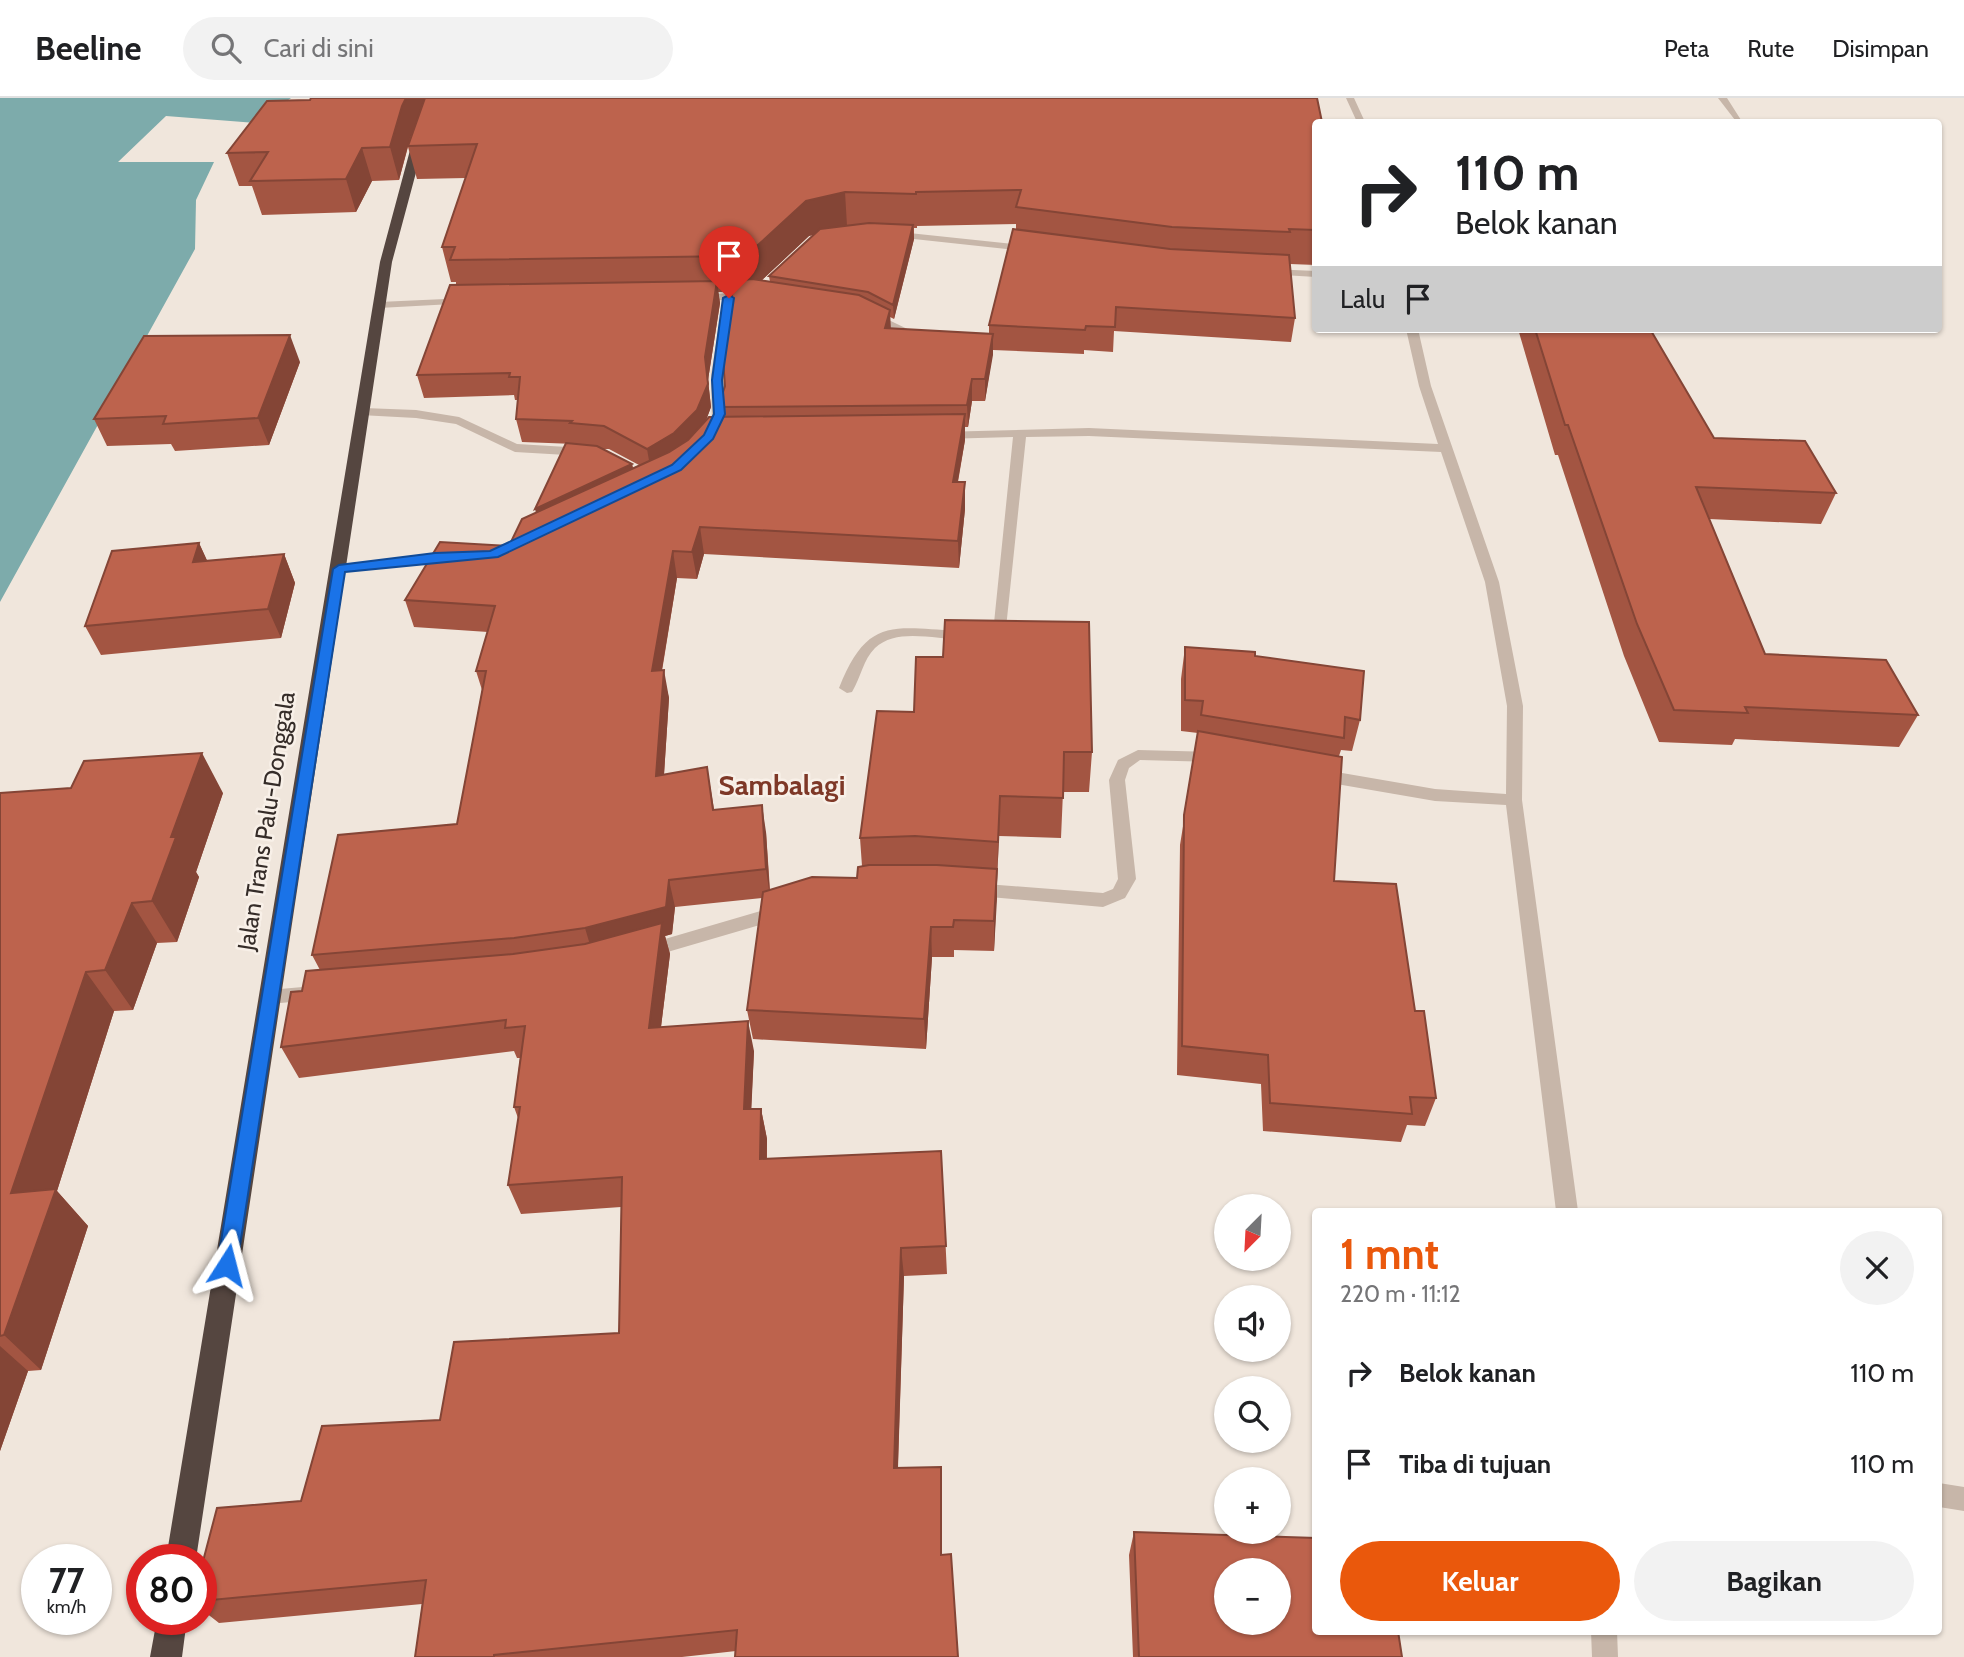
<!DOCTYPE html>
<html lang="id">
<head>
<meta charset="utf-8">
<style>
  body { margin:0; font-family:Cabin,sans-serif; background:#f2f2f2; color:#202124; height:100vh; display:flex; flex-direction:column; font-size:26px; white-space:nowrap }
  * { box-sizing:border-box; margin:0 }
  p { font-size:23px; color:#757577 }
  .icon { flex:none; width:38px; height:38px; fill:none; stroke:currentColor; stroke-width:2; stroke-linecap:round; stroke-linejoin:round }
  .map { position:relative; flex:1; overflow:hidden }
  .details { position:absolute; left:1312px; top:1110px; width:630px; height:427px; display:flex; flex-direction:column; background:#fff; border-radius:7px; box-shadow:0 2px 5px #0004 }
  .details>* { flex:none }
  .guide { position:absolute; left:1312px; top:21px; width:630px; height:214px; border-radius:7px; box-shadow:0 2px 5px #0004; background:#fff; color:#202124; overflow:hidden }
  .needle { width:46px; rotate:204deg }
  .buttons { position:absolute; left:1214px; top:1096px; display:grid; gap:14px }
  .buttons a { display:grid; place-items:center; width:77px; height:77px; border-radius:50%; background:#fff; box-shadow:0 2px 5px #0004; font-size:35px }
  .speed { position:absolute; left:21px; top:1446px; display:flex; gap:14px; font-size:35px; font-weight:700; text-align:center }
  .speed>* { display:grid; place-content:center; width:91px; height:91px; border-radius:50%; background:#fff; box-shadow:0 2px 5px #0004; line-height:1 }
  .speed small { font-size:18px; font-weight:400 }
  .speed .limit { border:10px solid #d22; background:#fff; color:#111 }
  .pin { position:absolute; display:grid; place-items:center; width:60px; height:60px; color:#fff; margin:-72px -30px; border-radius:50% 50% 50% 0; rotate:-45deg; box-shadow:0 0 7px #0007 }
  .pin .icon { rotate:45deg }
  .me { position:absolute; width:77px; margin:-38px; rotate:9deg; stroke-linejoin:round; filter:drop-shadow(0 0 5px #0008) }
  .turn { display:flex; align-items:center; gap:24px; height:147px; padding:0 28px; font-size:32px }
  .turn .icon { width:91px; height:91px; stroke-width:2.5 }
  .turn b { display:block; font-size:49px; line-height:60px }
  .then { display:flex; align-items:center; height:66px; padding:0 28px; background:#0003; gap:14px; font-size:26px }
  .round { display:grid; place-items:center; flex:none; width:74px; height:74px; border-radius:37px; background:#f2f2f2 }
  .overview { display:flex; align-items:center; justify-content:space-between; height:119px; padding:0 28px }
  h1 { font-size:42px; font-weight:700; line-height:52px; color:#ea580c }
  .action { display:flex; gap:14px; margin-top:auto; padding:14px 28px }
  .action a { flex:1; height:80px; border-radius:42px; background:#ea580c; color:#fff; font-size:28px; font-weight:700; line-height:80px; text-align:center }
  .action a+a { background:#f2f2f2; color:#202124 }
  ul { padding:0; list-style:none }
  li { display:flex; align-items:center; gap:21px; height:91px; padding:0 28px }
  li div { flex:1 }
  li b { display:block; font-size:26px }
  li em { font-style:normal }
  header { display:flex; align-items:center; gap:42px; box-sizing:border-box; height:98px; padding:0 35px; background:#fff; border-bottom:2px solid #e0e0e0 }
  header strong { font-size:33px }
  nav { display:flex; gap:38px; margin-inline-start:auto; font-size:24px }
  .search { width:490px; height:63px; background:#f2f2f2; display:flex; align-items:center; gap:18px; box-sizing:border-box; padding:0 24px; border-radius:38px; color:#757577; font-size:26px }
  .map>svg:first-child { display:block }
  .water { fill:#7dabab }
  .lines { fill:none; stroke-linecap:round; stroke-linejoin:round }
  .minor { fill:#c7b6a9; fill-rule:evenodd }
  .highway { fill:#554640; fill-rule:evenodd }
  .wall { fill:#a35542; fill-rule:evenodd }
  .shaded-wall { fill:#844536 }
  .building { fill:#bd634d; stroke:#844536; stroke-width:2; fill-rule:evenodd }
  .route { fill:#1a73e8; stroke:#114b97; stroke-width:2 }
  .labels { text-anchor:middle; dominant-baseline:central; stroke-width:5; stroke-linejoin:round; paint-order:stroke }
  .street-label { font-size:24px; fill:#352c28; stroke:#f8f0e8 }
  .quarter-label { font-size:28px; font-weight:bold; fill:#7e3827; stroke:#f8f0e8 }
</style>
</head>
<body>
<header>
<strong>Beeline</strong>
<div class="search"><svg class="icon" aria-label="search" viewBox="0 0 24 24"><circle cx="10" cy="10" r="6"/><path d="M15 15l6 6"/></svg>Cari di sini</div>
<nav><a>Peta</a><a>Rute</a><a>Disimpan</a></nav>
</header>
<div class="map">
<svg width="1964" height="1559" viewBox="0 0 1964 1559">
  <rect width="100%" height="100%" fill="#f0e6dc"/>
  <path class="water" d="M0 0H291L257 25 166 18 118 64H214L196 102 195 151 0 504Z"/>
  <g class="lines">
    <path class="minor" d="M1346 0H1354L1365 24H1357Z
      M1718 0H1727L1741 22H1735Z
      M890 133 1033 148 1038 151 1033 154 886 138 885 136Z
      M1269 171 1316 173V179L1265 176 1264 174Z
      M753 194 759 197 757 199 734 201 724 267 725 314 720 329H712L711 277 723 202 698 203 692 200 698 197Z
      M467 200 471 201V205L379 210 373 207 379 204Z
      M870 213 922 238 924 240 914 242 866 218 864 216Z
      M1406 231H1418L1431 288 1499 484 1523 608 1522 702 1578 1113H1556L1506 707 1435 703 1319 683 1311 677 1319 671 1435 691 1506 696 1507 608 1485 484 1441 354 1089 338 1026 339 1006 530C968 559 907 520 875 550 863 562 861 579 852 594L847 595 839 590C867 520 891 529 957 533 971 534 983 534 994 525L1013 339 943 341 937 337 939 334 1089 330 1438 346 1419 288Z
      M364 310 416 312 459 319 517 346 584 350 590 354 584 358 515 354 456 326 416 320 360 317 358 314Z
      M454 455 459 456V462L339 475 332 471 339 467Z
      M1138 652 1215 654 1223 659 1215 664 1140 662 1129 670 1125 682 1136 781 1125 800 1103 809 967 797 964 792 967 787 973 785 1103 795 1113 791 1118 781 1109 682 1118 662Z
      M781 807 787 809 790 814 787 819 647 860 641 858 638 853 641 848Z
      M314 888 321 890 323 895 321 900 314 902 269 906 262 904 260 899 262 894 269 892Z
      M1939 1385 1964 1389V1413L1939 1409Z
      M1591 1533H1617L1618 1559H1592Z"/>
    <path class="highway" d="M431 0H441L425 41 392 164 196 1461H166L380 164 413 41Z
      M157 1521H187L182 1559H150Z"/>
  </g>
  <path class="wall" d="M267 3 1316 24V167L1290 166 1295 220 1291 244 1114 233 1113 254 1084 252V256L993 252 985 303H972L968 329H965V342L958 384 965 411 959 470 704 456 697 481 677 480 662 573 669 600 664 677 707 669 714 711 766 734 770 792 857 780 862 768 860 740 877 613 1092 654 1089 694H1063L1061 740 999 738 994 853 954 852V859H932L926 951 753 941 747 912 762 800 675 809 672 836 665 838 670 856 661 929 754 953 751 1011H761L767 1041V1061L941 1053 947 1176 904 1178 898 1370 941 1369 942 1393V1457L736 1553 682 1559H415L422 1506 219 1525 201 1511V1471L301 1403 440 1322 619 1235 621 1109 521 1116 508 1087 518 1020 514 1009 520 960H517L514 953 299 980 281 949 302 893 320 872 312 857 457 726 482 592 476 573 488 534 414 529 405 502 509 448 536 414 575 346 522 344 516 321 518 302H515L514 297 424 300 417 277 456 187V184H451L442 149 466 80 417 81 408 49 399 82 372 83 356 114 262 117 252 88H239L227 55ZM1016 126V132L989 227V236L890 231V219L894 221 914 141V130H917V128ZM815 136 769 178 770 184 762 182 809 138ZM718 194H732L725 288 718 309 719 318 706 322 711 309 708 282 720 205ZM602 351H609L639 367 633 370 632 366Z
    M1518 231H1650L1714 340 1836 395 1821 426 1709 421 1765 556 1918 617 1899 649 1735 641 1732 647 1659 644 1624 558 1558 357H1555Z
    M300 264 269 347 175 353 171 346 107 348 94 321Z
    M199 445 207 463 284 456 295 485 281 540 101 557 85 528Z
    M1185 549 1255 558 1360 622 1352 653 1341 652 1339 658 1334 783 1415 913 1436 1000 1425 1028 1407 1027 1401 1044 1263 1033 1261 986 1177 977 1180 747 1198 635 1181 633V581Z
    M0 695H223L196 774 199 779 177 844 157 845 133 912 114 913 57 1093 88 1128 41 1272 28 1273 0 1353Z
    M1134 1434 1402 1559H1133L1129 1457Z"/>
  <path class="shaded-wall" d="M406 0H428L410 40 399 82 390 49 402 8Z
    M362 50 372 83 356 114 346 81Z
    M845 94 847 128 809 138 762 182 741 193 737 158 806 103Z
    M913 127 914 141 894 221 893 207Z
    M717 183 720 205 708 282 711 309 701 336 651 374 647 351Z
    M890 212 891 233 885 230Z
    M993 236V257L985 303V281Z
    M290 237 300 264 269 347 258 320Z
    M972 281V303L968 329 967 307Z
    M965 316V342L953 410V384Z
    M632 366 635 382 539 426 535 411Z
    M965 384V411L959 470 958 443Z
    M700 429 704 456 697 481 692 454Z
    M199 445 212 473 193 464Z
    M673 453 677 480 657 601 652 573Z
    M284 456 295 485 281 540 268 511Z
    M664 572 669 600 662 706 656 678Z
    M202 655 223 695 196 774 199 779 177 844 152 803 171 739Z
    M1000 698 999 738 997 784 998 744Z
    M762 707 766 734 770 799 766 771Z
    M997 771V801L994 853V823Z
    M669 782 675 809 672 836 665 838 670 856 657 961 593 857 585 830Z
    M132 805 157 845 133 912 105 872Z
    M931 829 932 859 926 951 924 921Z
    M86 874 114 913 57 1093 88 1128 41 1272 4 1237 11 1095Z
    M748 923 754 953 750 1041 744 1011Z
    M761 1011 767 1041 766 1090 760 1061Z
    M901 1150 904 1178 897 1394 894 1370Z
    M0 1248 28 1273 0 1353Z
    M941 1369 942 1393V1479L941 1457Z"/>
  <path class="building" d="M311 0H406L402 8 390 49 362 50 346 81 250 83 268 54 227 55 267 3 310 2Z
    M425 0H1317L1322 24H1316V132L1289 131 1290 134 1172 129 1016 109 1021 92 916 94V96L845 94 806 103 758 147 737 158 450 162 455 149H442L477 46 408 48Z
    M869 125 913 127 893 207 868 194 769 178 820 131Z
    M1013 131 1170 151 1289 157 1295 220 1116 209 1115 229 1086 228 1085 232 989 227Z
    M752 181 859 197 890 212 885 230 993 236 985 281H972L967 307 718 309 725 288 723 260 734 183Z
    M717 183 705 259 708 286 697 312 674 335 647 351 604 328 570 325 572 323 516 321 520 279H509L510 275 417 277 450 187Z
    M1535 231H1650L1714 340 1805 343 1836 395 1696 389 1765 556 1886 562 1918 617 1745 609 1748 615 1674 612 1637 526 1568 327H1565Z
    M290 237 258 320 163 326 166 318 94 321 144 238Z
    M965 316 953 384H965L958 443 700 429 692 454 673 453 652 573 664 572 656 678 707 669 713 712 762 707 766 771 669 782 666 809 585 830 514 840 312 857 338 737 457 726 486 573H476L495 508 405 502 440 444 509 448 522 421 669 354 688 342 709 319Z
    M566 345 597 348 632 366 535 411Z
    M199 445 193 464 284 456 268 511 85 528 112 453Z
    M945 522 1089 524 1092 654H1064L1063 700 1000 698 998 744 915 738 860 740 877 613 914 614 916 559H943Z
    M1185 549 1255 554V558L1364 573 1360 622 1345 619 1344 640 1201 617 1203 603 1185 602Z
    M1198 633 1342 659 1334 783 1396 786 1415 913H1424L1436 1000 1410 999 1412 1016 1270 1005 1268 957 1182 948 1184 717Z
    M202 655 171 739H176L152 803 132 805 105 872 86 874 11 1095 56 1091 4 1237 0 1238V695L71 690 84 663Z
    M869 767H937L997 771 994 823 954 822 953 829H931L924 921 747 912 763 794 812 779 857 780 858 769Z
    M662 825 649 930 748 923 744 1011H761L760 1061 941 1053 946 1148 901 1150 894 1370 941 1369V1457L951 1456 958 1559H735L737 1532 494 1557V1559H415L426 1482 201 1503V1471L217 1410 301 1403 322 1328 440 1322 454 1244 619 1235 622 1079 508 1087 520 1009H514L525 928 505 930 506 922 281 949 291 894 302 893 306 873 513 856 585 846Z
    M1134 1434 1316 1440V1533H1398L1402 1559H1139ZM1227 1472H1279V1524H1227Z"/>
  <path class="route" d="M729 197 734 200 722 282 725 316 713 341 681 372 498 459 345 474 237 1167 234 1173 227 1176 220 1173 217 1167 333 471 339 467 435 455 490 453 672 367 704 337 714 316 712 282 723 200Z"/>
  <g class="labels">
    <g class="street-label">
      <text transform="translate(266 723) rotate(-81)">Jalan Trans Palu-Donggala</text>
    </g>
    <g class="quarter-label">
      <text x="782" y="687">Sambalagi</text>
    </g>
  </g>
</svg>
<div class="buttons">
<a><svg class="needle" viewBox="-14 -14 28 28"><path d="M0-13l5 13h-10z" fill="#e53935"/><path d="M0 13l5-13h-10z" fill="#757577"/></svg></a>
<a><svg class="icon" aria-label="sound" viewBox="0 0 24 24"><path d="M4 9h4l5-4v14l-5-4H4zM17 9q2 3 0 6"/></svg></a>
<a><svg class="icon" aria-label="search" viewBox="0 0 24 24"><circle cx="10" cy="10" r="6"/><path d="M15 15l6 6"/></svg></a>
<a>+</a>
<a>−</a>
</div>
<div class="speed"><div>77<small>km/h</small></div><div class="limit">80</div></div>
<div class="pin" style="left:729px;top:200px;background:#d93025"><svg class="icon" aria-label="arrive" viewBox="0 0 24 24"><path d="M6 21V4h12l-3 4 3 4H6"/></svg></div>
<svg class="me" style="left:227px;top:1167px" viewBox="-20 -20 40 40"><path d="M0-17L14 15 0 8-14 15z" fill="#1a73e8" stroke="#fff" stroke-width="4"/></svg>
<div class="guide">
<div class="turn"><svg class="icon" aria-label="right" viewBox="0 0 24 24"><path d="M7 20v-9h11M14 6l5 5-5 5"/></svg><div><b>110 m</b>Belok kanan</div></div>
<div class="then">Lalu<svg class="icon" aria-label="arrive" viewBox="0 0 24 24"><path d="M6 21V4h12l-3 4 3 4H6"/></svg></div>
</div>
<section class="details">
<div class="overview"><div><h1>1 mnt</h1><p>220 m · 11:12</p></div><a class="round"><svg class="icon" aria-label="close" viewBox="0 0 24 24"><path d="M6 6l12 12M18 6L6 18"/></svg></a></div>
<ul>
<li><svg class="icon" aria-label="right" viewBox="0 0 24 24"><path d="M7 20v-9h11M14 6l5 5-5 5"/></svg><div><b>Belok kanan</b></div><em>110 m</em></li>
<li><svg class="icon" aria-label="arrive" viewBox="0 0 24 24"><path d="M6 21V4h12l-3 4 3 4H6"/></svg><div><b>Tiba di tujuan</b></div><em>110 m</em></li>
</ul>
<div class="action"><a>Keluar</a><a>Bagikan</a></div>
</section>
</div>
</body>
</html>
